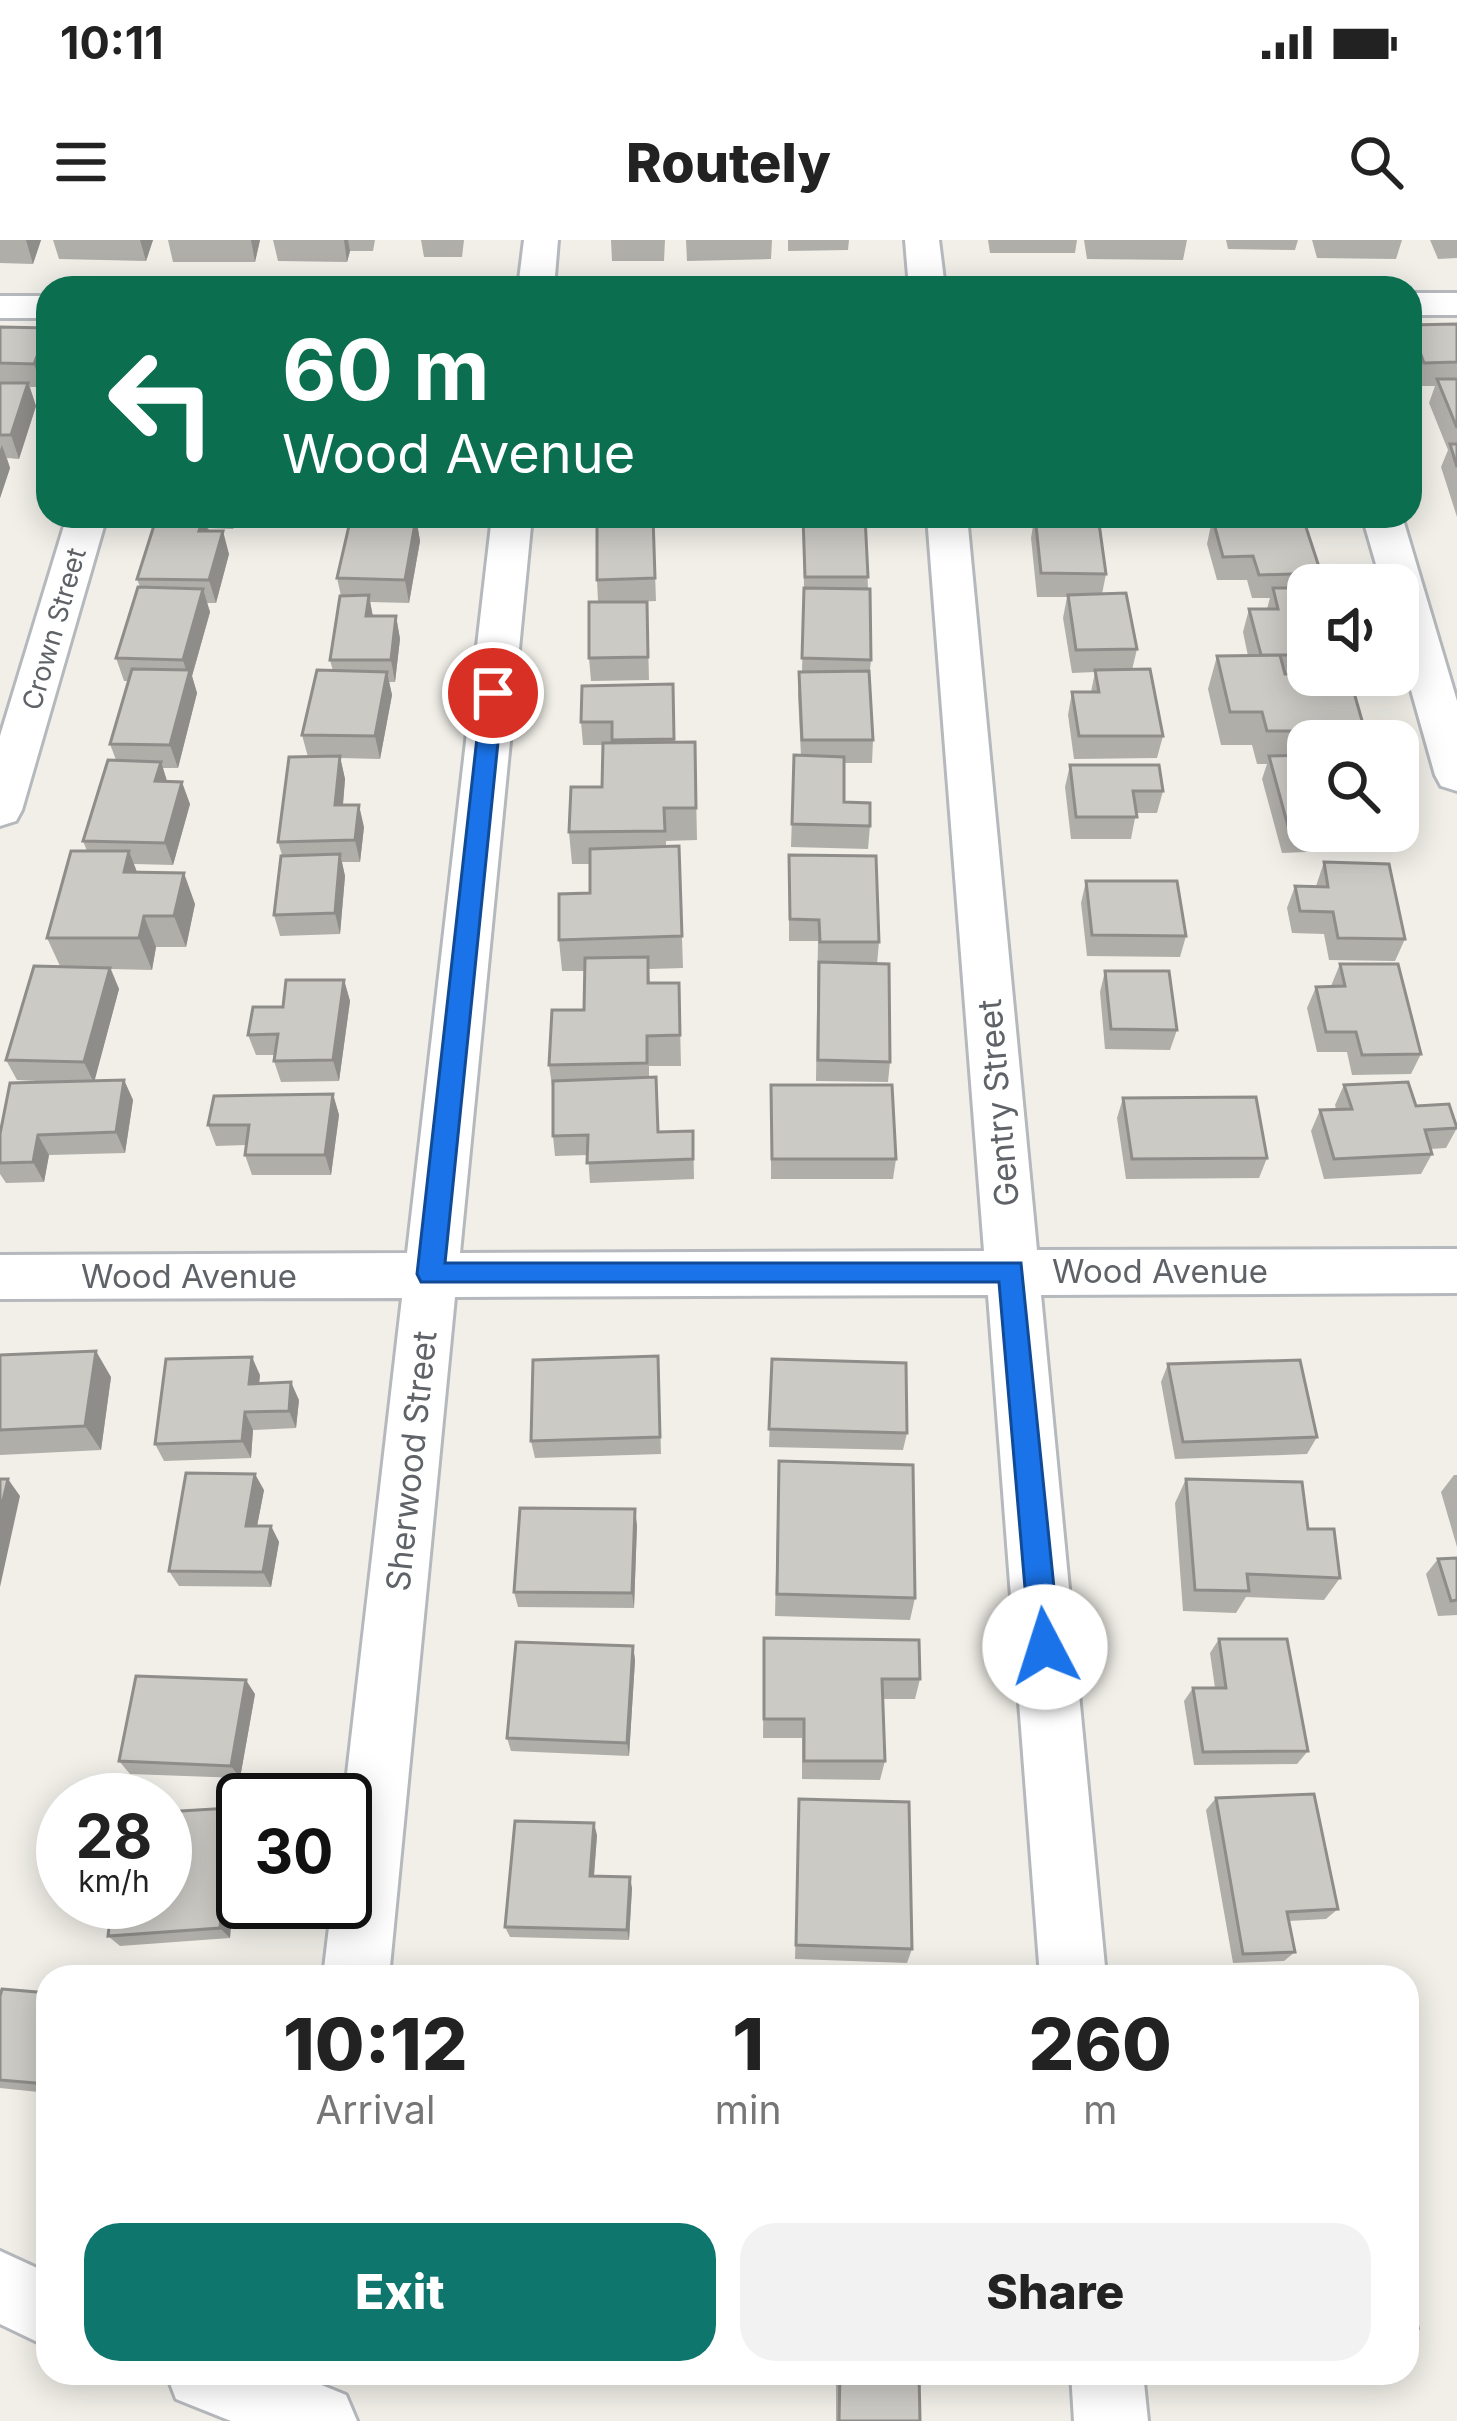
<!DOCTYPE html>
<html lang="en">
<head>
<meta charset="utf-8">
<style>
  body { margin:0; font-family:Inter,sans-serif; background:#f2f2f2; color:#222; height:100vh; display:flex; flex-direction:column; font-size:45px; white-space:nowrap }
  * { box-sizing:border-box; margin:0 }
  p { font-size:39px; color:#767676 }
  .icon { flex:none; width:66px; height:66px; fill:none; stroke:currentColor; stroke-width:2; stroke-linecap:round; stroke-linejoin:round }
  .map { position:relative; flex:1; overflow:hidden }
  .side { position:absolute; left:36px; top:1725px; width:1383px; height:420px; display:flex; flex-direction:column; background:#fff; border-radius:36px; box-shadow:0 6px 30px #0003 }
  .side>* { flex:none }
  .hud { position:absolute; left:36px; top:36px; width:1386px; height:252px; border-radius:36px; box-shadow:0 6px 30px #0003; background:#0b6e4f; color:#fff; overflow:hidden }
  .controls { position:absolute; left:1287px; top:324px; display:grid; gap:24px }
  .controls a { display:grid; place-items:center; width:132px; height:132px; border-radius:24px; background:#fff; box-shadow:0 6px 30px #0003; font-size:60px }
  .speed { position:absolute; left:36px; top:1533px; display:flex; gap:24px; font-size:60px; font-weight:700; text-align:center }
  .speed>* { display:grid; place-content:center; width:156px; height:156px; border-radius:50%; background:#fff; box-shadow:0 6px 30px #0003; line-height:1 }
  .speed small { font-size:30px; font-weight:400 }
  .speed .limit { border:6px solid #111; border-radius:18px; background:#fff; color:#111 }
  .pin { position:absolute; display:grid; place-items:center; width:102px; height:102px; color:#fff; margin:-51px; border:6px solid #fff; border-radius:50%; box-shadow:0 3px 12px #0007 }
  .me { position:absolute; width:132px; margin:-66px; rotate:355deg; stroke-linejoin:round; filter:drop-shadow(0 0 9px #0008) }
  .turn { display:flex; align-items:center; gap:42px; height:252px; padding:0 48px; font-size:54px }
  .turn .icon { width:156px; height:156px; stroke-width:2.5 }
  .turn b { display:block; font-size:84px; line-height:102px }
  .eta { display:flex; justify-content:space-evenly; align-items:center; height:204px; text-align:center }
  .eta b { font-size:72px; font-weight:800; line-height:84px }
  .button { display:flex; gap:24px; margin-top:auto; padding:24px 48px }
  .button a { flex:1; height:138px; border-radius:36px; background:#0f766e; color:#fff; font-size:48px; font-weight:800; line-height:138px; text-align:center }
  .button a+a { background:#f2f2f2; color:#222 }
  .status { display:flex; justify-content:space-between; align-items:center; height:84px; padding:0 60px; background:#fff; direction:ltr }
  .status svg { height:33px; fill:currentColor }
  header { display:flex; justify-content:space-between; align-items:center; height:156px; padding:0 48px; background:#fff; font-size:54px; font-weight:800 }
  .map>svg:first-child { display:block }
  .lines { fill:none; stroke-linecap:round; stroke-linejoin:round }
  .minor-casing { stroke:#b5b8bc; stroke-width:6 }
  .minor { fill:#fff; fill-rule:evenodd }
  .wall { fill:#afaea9 }
  .shaded-wall { fill:#8f8d8a }
  .building { fill:#cccac5; stroke:#8f8d8a; stroke-width:3 }
  .route { fill:#1a73e8; stroke:#114b97; stroke-width:3 }
  .labels { text-anchor:middle; dominant-baseline:central; stroke-width:9; stroke-linejoin:round; paint-order:stroke }
  .far-street-label { font-size:27px; fill:#5f6368; stroke:#fff }
  .street-label { font-size:33px; fill:#5f6368; stroke:#fff }
</style>
</head>
<body>
<div class="status"><b>10:11</b><svg viewBox="0 0 49 12"><path d="M0 12V9h3v3zM5 12V6h3v6zM10 12V3h3v9zM15 12V0h3v12zM26 1h20v11H26zM47 4h2v5h-2z"/></svg></div>
<header><svg class="icon" aria-label="menu" viewBox="0 0 24 24"><path d="M4 6h16M4 12h16M4 18h16"/></svg>Routely<svg class="icon" aria-label="search" viewBox="0 0 24 24"><circle cx="10" cy="10" r="6"/><path d="M15 15l6 6"/></svg></header>
<div class="map">
<svg width="1457" height="2181" viewBox="0 0 1457 2181">
  <rect width="100%" height="100%" fill="#f1efe8"/>
  <g class="lines">
    <defs>
      <path id="minor" d="M524 0H558L554 48H518Z
        M905 0H939L945 48H909Z
        M1410 53H1457V75H1410Z
        M0 56H48V78H0Z
        M67 276H107L22 570 16 581 0 586V496Z
        M492 276H532L460 1013 984 1011 927 276H967L1037 1010 1457 1009V1053L1041 1055 1106 1737H1040L988 1055 455 1057 389 1737H323L332 1662H345L344 1560 402 1058 0 1059V1015L407 1013Z
        M1362 276H1402L1457 461V551L1441 546 1435 535 1398 404V345H1382Z
        M0 2011 48 2033V2107L0 2084Z
        M166 2133H292L346 2155 357 2181H231L176 2159Z
        M1071 2133H1143L1148 2181H1074Z"/>
    </defs>
    <use href="#minor" class="minor-casing"/>
    <use href="#minor" class="minor"/>
  </g>
  <path class="wall" d="M0 0H41L33 24 0 23Z
    M53 0H153L146 21 59 19Z
    M168 0H260L255 22H173Z
    M273 0H375L373 11H350L347 22 278 21Z
    M421 0H464L462 17H424Z
    M611 0H665L664 21H612Z
    M686 0H772L771 19 687 21Z
    M788 0H849L848 10 788 11Z
    M988 0H1077L1075 13H990Z
    M1084 0H1187L1183 20 1087 19Z
    M1226 0H1298L1295 10 1228 9Z
    M1312 0H1402L1396 19 1317 18Z
    M1430 0H1457V18L1438 19Z
    M1457 84V277L1441 227 1448 210 1429 163 1435 146H1416L1410 131V85Z
    M0 87 48 88V132L42 147H30L36 166 19 219 7 218 10 228 0 258Z
    M157 276H237L233 289 208 288 229 314 216 363H207L210 372 192 436 197 453 178 528H163L167 542 190 564 173 625 134 624 137 632 195 664 186 707H156L152 730 111 729 119 749 94 841 124 840 133 860 125 913 49 915 44 942 6 943 0 934V894L56 842 17 840 6 820 60 726 47 698 87 611 83 601 116 520 110 504 128 441H124L116 418 140 347 137 339Z
    M348 276H416L420 301 409 363 370 362 373 376H396L400 399 395 442H389L392 455 380 519 340 518 345 539 343 565 364 587 360 622H342L345 636 340 694 280 696 274 675 282 615 278 602 308 517 302 495 333 431 330 420 341 356 337 338 350 282Z
    M653 276 656 361 628 362H647L649 440 591 441 589 418 598 362 597 340Z
    M778 276H865L871 420 869 438 873 500 872 523H844V562L870 586 868 609 791 607 794 515 801 516 798 455 799 432H802L804 348 803 287 779 288Z
    M1029 276H1098L1106 334 1102 354 1137 409 1132 430 1163 496 1157 518 1074 519 1068 475 1072 452H1091L1095 432 1072 433 1063 378 1067 357H1037L1031 298 1033 286H1030Z
    M1200 276H1300L1299 278 1321 333 1317 345H1308V435L1365 491 1361 501H1308V591H1363L1355 610 1282 613 1262 539 1267 524H1257L1252 505H1221L1208 449 1217 416H1248L1243 392 1249 369H1267L1270 358H1252L1247 340H1217L1207 304 1211 285 1203 286Z
    M673 444 674 503 695 502 697 600 666 601V607L679 606 683 728 649 729 650 743H679L681 826H649V838L658 892 693 891 694 939 590 943 588 915 555 916 553 896V853L549 825 584 770 585 731H562L559 700 590 653V624H572L569 592 602 547 603 505H583L581 482Z
    M1070 525 1163 551 1157 573H1136L1131 599H1071L1065 547Z
    M789 615 879 702 877 724 890 822 888 842 816 841 818 701H789Z
    M1324 622 1405 699 1395 721 1329 720 1324 694 1292 693 1287 668 1295 646H1316Z
    M1086 641 1186 696 1180 717 1087 716 1081 663Z
    M1340 724 1421 814 1411 834 1352 835 1347 812H1317L1307 768 1316 747 1331 746Z
    M1105 731 1177 790 1170 810 1105 809 1100 752Z
    M344 740 350 761 339 841 281 842 274 821 275 815H256L248 795 283 767Z
    M771 845 896 919 893 939H771Z
    M1344 845 1416 866 1457 888 1446 908 1430 909 1432 914 1421 934 1324 939 1311 891 1320 870 1336 869 1335 865Z
    M333 854 339 875 331 935H252L245 915 246 905 216 906 208 885Z
    M1123 858 1267 918 1259 938 1126 939 1117 878Z
    M0 1115 111 1137 101 1210 0 1215Z
    M658 1116 661 1214 535 1218 531 1201Z
    M772 1119 907 1193 903 1210 769 1207Z
    M1168 1124 1317 1197 1307 1214 1175 1219 1161 1142Z
    M260 1135 259 1144 299 1160 296 1188 253 1190 251 1218 164 1221 155 1204Z
    M1454 1235H1457V1307L1441 1252Z
    M1186 1239 1308 1289 1340 1338 1324 1360 1246 1357 1236 1373 1183 1371 1175 1263Z
    M778 1245 915 1358 910 1380 775 1376Z
    M264 1250 257 1286H271L279 1302 271 1347 179 1346 169 1331Z
    M637 1285 634 1368 518 1367 514 1352Z
    M1457 1318V1375L1438 1376 1426 1334 1438 1319Z
    M764 1398 920 1439 915 1459H882L885 1521 880 1540 802 1539V1498H763Z
    M1219 1399 1308 1511 1297 1524 1194 1525 1184 1461 1193 1448H1215L1210 1413Z
    M633 1406 635 1420 629 1516 511 1511 507 1498Z
    M255 1454 240 1538 130 1534 119 1521Z
    M1216 1558 1338 1669 1326 1679 1289 1681 1295 1712 1284 1721 1233 1723 1206 1570Z
    M799 1559 912 1709 907 1723 795 1719Z
    M238 1580 230 1698 120 1706 108 1696Z
    M597 1595 594 1636 632 1648 629 1700 510 1697 505 1687Z
    M48 1753V1853L0 1848V1756Z
    M836 2133H919L920 2181H836Z"/>
  <path class="shaded-wall" d="M26 0H41L33 24Z
    M140 0H153L146 21Z
    M251 0H260L255 22Z
    M344 0H348L350 11 347 22Z
    M48 89V132L42 147 34 124Z
    M28 143 36 166 19 219 11 195Z
    M2 205 10 228 0 258V210Z
    M204 276 210 298 199 291Z
    M230 276H237L233 289Z
    M416 278 420 301 409 363 405 340Z
    M223 291 229 314 216 363 209 340Z
    M203 349 210 372 192 436 197 453 178 528 170 505 188 436 183 420Z
    M369 355 373 378 366 376Z
    M396 376 400 399 395 442 391 420Z
    M387 432 392 455 380 519 375 496Z
    M340 516 345 539 341 587 335 565Z
    M161 522 168 544 155 541Z
    M182 542 190 564 173 625 165 603Z
    M359 565 364 587 360 622 355 600Z
    M129 611 141 643 124 632Z
    M340 614 345 636 340 694 335 673Z
    M184 633 195 664 186 707 174 676Z
    M144 676 156 707 152 730 139 698Z
    M110 728 119 749 94 843 84 822Z
    M344 740 350 761 339 841 333 820Z
    M124 840 133 860 125 913 116 892Z
    M333 854 339 875 331 935 325 915Z
    M38 895 49 915 44 942 33 922Z
    M96 1111 111 1137 101 1210 85 1186Z
    M252 1117 260 1135 257 1162 249 1144Z
    M291 1142 299 1160 296 1188 289 1171Z
    M245 1172 253 1190 251 1218 242 1201Z
    M255 1234 264 1250 254 1302 246 1286Z
    M8 1239 20 1256 0 1347V1273Z
    M635 1269 637 1285 634 1368 632 1353Z
    M271 1286 279 1302 271 1347 263 1332Z
    M633 1406 635 1420 629 1516 627 1503Z
    M246 1440 255 1454 240 1538 231 1526Z
    M229 1568 238 1580 230 1698 220 1688Z
    M594 1583 597 1595 593 1647 590 1636Z
    M630 1637 632 1648 629 1700 627 1690Z"/>
  <path class="building" d="M1457 84V122L1424 123 1410 85Z
    M0 87 48 88 34 124 0 123Z
    M1437 139H1457V188Z
    M0 143H28L11 195H0Z
    M1450 204H1457V227Z
    M157 276H204L199 291H223L209 340 137 339Z
    M597 276H653L655 338 597 340Z
    M803 276H865L868 337H805Z
    M1035 276H1098L1106 334 1041 333Z
    M351 277 416 278 405 340 337 338Z
    M1303 278 1321 333 1259 335 1253 316 1223 317 1213 280Z
    M138 347 203 349 183 420 116 418Z
    M804 348 870 349 871 420 802 418Z
    M1273 348H1308V415H1261L1249 369H1278Z
    M1126 353 1137 409 1076 410 1068 355Z
    M369 355 366 376H396L391 420H330L340 356Z
    M589 362H647L648 417 589 418Z
    M1280 415 1285 434 1349 435 1365 491H1267L1262 472H1230L1217 416Z
    M132 429 190 430 170 505 110 504Z
    M1150 429 1163 496H1079L1072 452H1099L1095 430Z
    M317 430 387 432 375 496 302 495Z
    M869 431 873 500H802L799 432Z
    M673 444 674 499 612 500V482H581L582 446Z
    M695 502 696 568H664L665 591 569 592 571 547H602L603 503Z
    M794 515 844 517V562L870 563V586L792 584Z
    M1308 515V590H1289L1269 516Z
    M340 516 335 565H359L355 600 278 602 289 517Z
    M108 520 161 522 155 541 182 542 165 603 83 601Z
    M1070 525H1159L1163 551H1133L1137 577H1076Z
    M679 606 682 696 559 700V654L590 653V609Z
    M71 611H129L124 632 184 633 174 676H144L139 698H47Z
    M340 614 335 673 274 675 281 616Z
    M789 615 876 616 879 702H820L819 680 790 679Z
    M1324 622 1389 624 1405 699 1338 698 1333 672 1300 671 1295 646 1328 647Z
    M1086 641H1177L1186 696 1092 695Z
    M648 717V743H679L680 795 647 796V823L549 825 552 770H584L585 718Z
    M819 722 889 724 890 822 818 820Z
    M1340 724H1398L1421 814 1362 815 1356 792H1326L1316 747 1345 746Z
    M34 726 110 728 84 822 6 820Z
    M1105 731H1169L1177 790 1111 789Z
    M286 740H344L333 820 274 821 278 794 248 795 253 767H283Z
    M656 837 658 892 693 891V919L587 923 588 895 553 896V841Z
    M124 840 116 892 38 895 33 922 0 923V894L10 843Z
    M1408 842 1416 866 1449 864 1457 888 1425 890 1432 914 1334 919 1320 870 1352 869 1344 845Z
    M771 845H892L896 919H772Z
    M333 854 325 915H245L249 885H208L214 856Z
    M1256 857 1267 918 1132 919 1123 858Z
    M96 1111 85 1186 0 1190V1115Z
    M658 1116 660 1197 531 1201 533 1120Z
    M252 1117 249 1144 291 1142 289 1171 245 1172 242 1201 155 1204 166 1119Z
    M772 1119 906 1123 907 1193 769 1189Z
    M1300 1120 1317 1197 1183 1202 1168 1124Z
    M779 1221 913 1225 915 1358 777 1354Z
    M186 1233 255 1234 246 1286H271L263 1332 169 1331Z
    M0 1239H8L0 1273Z
    M1186 1239 1302 1242 1308 1289H1334L1340 1338 1247 1334 1249 1351 1195 1350Z
    M520 1268 635 1269 632 1353 514 1352Z
    M1457 1318V1360L1451 1361 1438 1319Z
    M764 1398 919 1400 920 1439H882L885 1521H804V1479H764Z
    M1219 1399H1287L1308 1511 1203 1512 1193 1448H1226Z
    M516 1402 633 1406 627 1503 507 1498Z
    M136 1436 246 1440 231 1526 119 1521Z
    M1314 1554 1338 1669 1287 1672 1295 1712 1243 1714 1216 1558Z
    M799 1559 909 1562 912 1709 796 1705Z
    M229 1568 220 1688 108 1696 112 1662H165V1572Z
    M515 1581 594 1583 590 1636 630 1637 627 1690 505 1687Z
    M2 1749 48 1753V1844L0 1840V1756Z
    M1407 2014 1418 2088H1407Z
    M840 2133H919L920 2181H839Z"/>
  <path class="route" d="M493 446 503 453 445 1023H1021L1060 1407 1055 1417 1045 1422 1034 1417 1030 1407 999 1042H421L417 1034 482 453Z"/>
  <g class="labels">
    <g class="far-street-label">
      <text transform="translate(54 389) rotate(-74)">Crown Street</text>
    </g>
    <g class="street-label">
      <text transform="translate(998 863) rotate(-95)">Gentry Street</text>
      <text x="1160" y="1031">Wood Avenue</text>
      <text x="189" y="1036">Wood Avenue</text>
      <text transform="translate(411 1221) rotate(-84)">Sherwood Street</text>
    </g>
  </g>
</svg>
<div class="controls">
<a><svg class="icon" aria-label="sound" viewBox="0 0 24 24"><path d="M4 9h4l5-4v14l-5-4H4zM17 9q2 3 0 6"/></svg></a>
<a><svg class="icon" aria-label="search" viewBox="0 0 24 24"><circle cx="10" cy="10" r="6"/><path d="M15 15l6 6"/></svg></a>
</div>
<div class="speed"><div>28<small>km/h</small></div><div class="limit">30</div></div>
<div class="pin" style="left:493px;top:453px;background:#d93025"><svg class="icon" aria-label="arrive" viewBox="0 0 24 24"><path d="M6 21V4h12l-3 4 3 4H6"/></svg></div>
<svg class="me" style="left:1045px;top:1407px" viewBox="-20 -20 40 40"><circle r="19" fill="#fff"/><path d="M0-13L10 11 0 6-10 11z" fill="#1a73e8"/></svg>
<div class="hud">
<div class="turn"><svg class="icon" aria-label="left" viewBox="0 0 24 24"><path d="M17 20v-9H6M10 6l-5 5 5 5"/></svg><div><b>60 m</b>Wood Avenue</div></div>
</div>
<section class="side">
<div class="eta">
<div><b>10:12</b><p>Arrival</p></div>
<div><b>1</b><p>min</p></div>
<div><b>260</b><p>m</p></div>
</div>
<div class="button"><a>Exit</a><a>Share</a></div>
</section>
</div>
</body>
</html>
